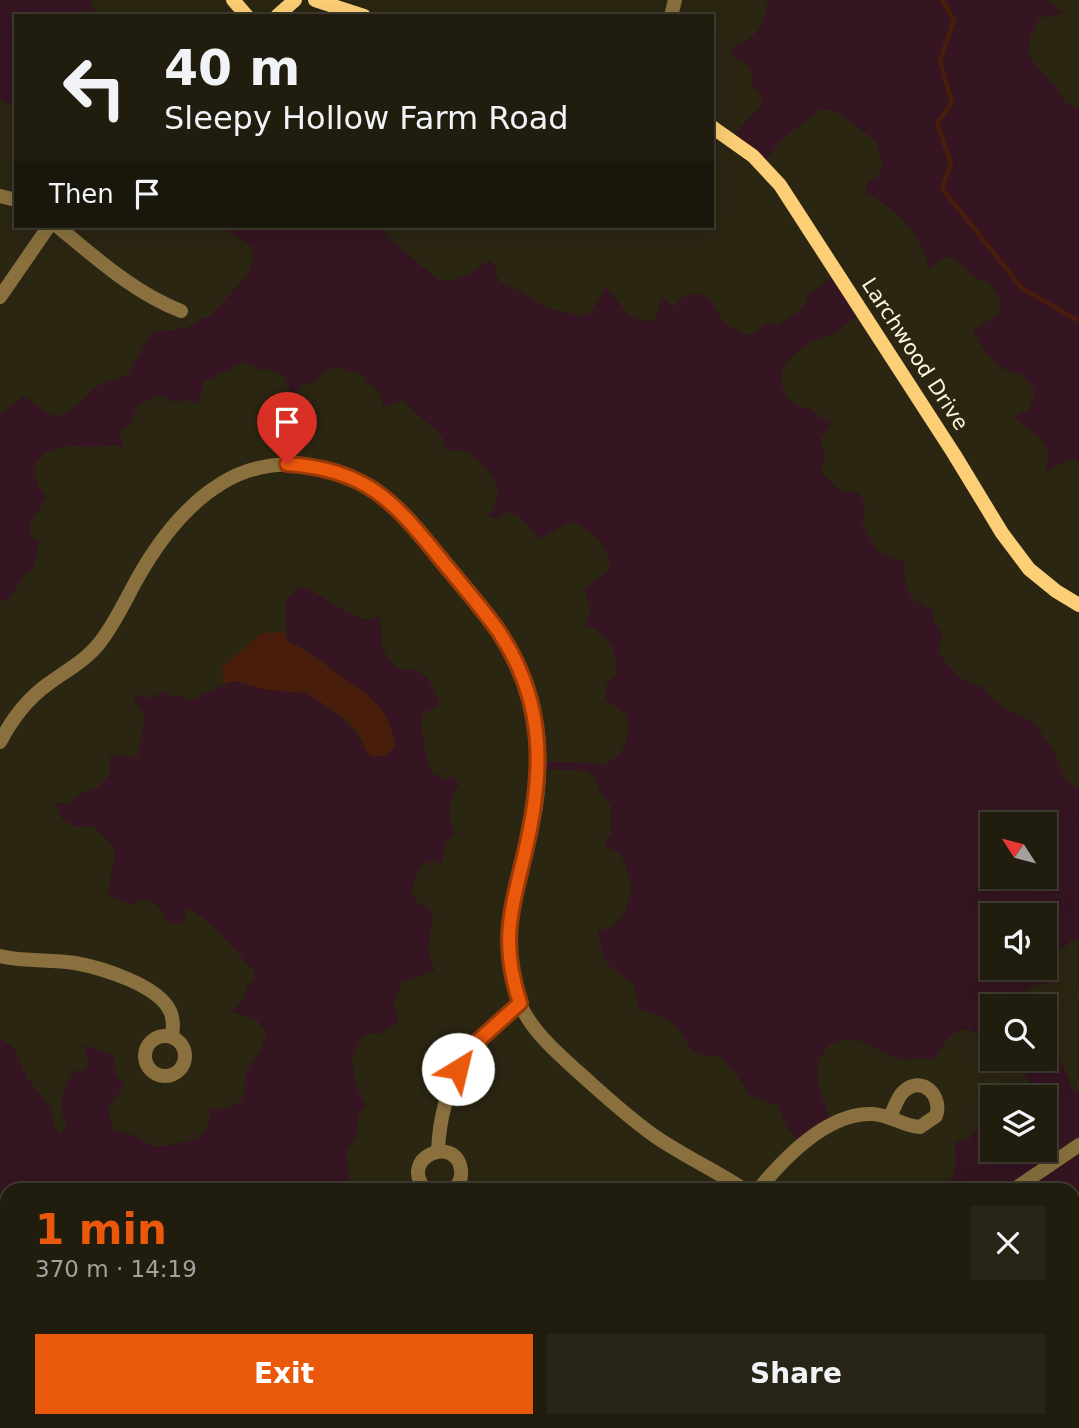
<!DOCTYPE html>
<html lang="en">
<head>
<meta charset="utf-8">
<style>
  body { margin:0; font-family:"DejaVu Sans",sans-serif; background:#282517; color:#f1f3f6; height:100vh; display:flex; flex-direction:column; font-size:26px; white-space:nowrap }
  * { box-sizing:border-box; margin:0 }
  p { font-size:23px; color:#a2a19e }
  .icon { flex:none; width:38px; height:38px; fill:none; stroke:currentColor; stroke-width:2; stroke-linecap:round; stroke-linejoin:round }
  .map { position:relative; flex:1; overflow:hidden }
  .sheet { position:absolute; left:0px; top:1183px; width:1080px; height:245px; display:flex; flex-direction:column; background:#201c0e; border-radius:21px 21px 0 0; box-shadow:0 7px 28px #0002,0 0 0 2px #3d3a2e }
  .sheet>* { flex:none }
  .hud { position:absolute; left:14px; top:14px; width:700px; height:214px; border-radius:0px; box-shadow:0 7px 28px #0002,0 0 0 2px #3d3a2e; background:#201c0e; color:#f1f3f6; overflow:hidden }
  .needle { width:46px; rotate:306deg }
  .controls { position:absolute; left:980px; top:812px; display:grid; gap:14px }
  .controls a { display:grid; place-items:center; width:77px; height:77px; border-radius:0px; background:#201c0e; box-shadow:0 7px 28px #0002,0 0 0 2px #3d3a2e; font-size:35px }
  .pin { position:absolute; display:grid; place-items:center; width:60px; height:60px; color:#fff; margin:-72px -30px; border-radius:50% 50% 50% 0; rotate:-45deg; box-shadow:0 0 7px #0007 }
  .pin .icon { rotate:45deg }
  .me { position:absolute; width:77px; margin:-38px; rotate:36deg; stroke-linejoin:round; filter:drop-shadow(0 0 5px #0008) }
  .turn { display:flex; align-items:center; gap:24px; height:147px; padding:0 35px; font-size:32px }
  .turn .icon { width:91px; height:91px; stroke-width:2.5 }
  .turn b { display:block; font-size:49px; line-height:60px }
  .then { display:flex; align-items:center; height:66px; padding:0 35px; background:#0003; gap:14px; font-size:26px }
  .round { display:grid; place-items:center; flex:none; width:74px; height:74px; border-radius:0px; background:#282517 }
  .head { display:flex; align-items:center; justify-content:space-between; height:119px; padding:0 35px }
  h1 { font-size:42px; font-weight:700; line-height:52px; color:#ea580c }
  .cta { display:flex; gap:14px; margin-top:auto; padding:14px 35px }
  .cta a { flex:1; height:80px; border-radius:0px; background:#ea580c; color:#fff; font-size:28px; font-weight:700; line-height:80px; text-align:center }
  .cta a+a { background:#282517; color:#f1f3f6 }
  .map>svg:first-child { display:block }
  .green { fill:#351522; fill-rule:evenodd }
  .water { fill:#491d0c }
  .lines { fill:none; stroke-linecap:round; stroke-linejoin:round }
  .stream { stroke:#491d0c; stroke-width:4.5 }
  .street { stroke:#89703e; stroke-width:14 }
  .secondary { stroke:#fcce75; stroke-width:14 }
  .highway { stroke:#5afc72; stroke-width:21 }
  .route-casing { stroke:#983908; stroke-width:18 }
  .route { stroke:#ea580c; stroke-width:12 }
  .labels { text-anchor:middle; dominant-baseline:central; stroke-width:7; stroke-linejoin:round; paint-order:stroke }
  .street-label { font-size:21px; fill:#fef6dc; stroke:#2b2612 }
</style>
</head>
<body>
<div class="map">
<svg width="1079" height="1428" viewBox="0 0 1079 1428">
  <rect width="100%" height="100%" fill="#2b2612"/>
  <path class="green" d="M0 0H89L97 16H16V107L0 100Z
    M768 0H1048L1063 13 1040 18 1030 36 1028 55C1037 67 1046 76 1055 86 1066 98 1058 103 1079 108V462L1067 459 1046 472C1055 437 1034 438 1014 417L1029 409 1035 391 1022 374C996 372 984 351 973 330L999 314 1001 300 990 283 974 277 955 258 946 257 928 269C929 242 890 200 865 194L867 182 878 176 883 165 876 141 836 111 822 109 784 137 761 166 731 143C736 136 740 125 747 120 762 107 769 101 752 85 756 66 742 61 728 51 755 37 763 32 768 0Z
    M222 226H382L386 236 438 280C457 283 475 273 489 260L496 266 494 272 501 282 522 292 547 308 583 316 591 312 606 287 628 314 647 322 656 320 662 295 672 308 683 297 700 293 709 299 724 323 744 335 756 333 765 323 778 325 802 309 810 293 836 275 861 312 832 336C824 335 819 339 811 343 799 350 788 356 783 370 776 388 792 411 811 408L821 418 832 422 820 440 825 454 821 473C832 483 841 497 857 491 867 502 866 510 862 523L876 550 905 563C903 589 908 600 932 609L934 621 943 635 937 650C946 665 965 686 983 687L991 697 1010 712 1033 722 1052 748 1066 780 1079 789V938L1072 940 1051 957 1050 968 1057 982 1033 985 1024 992 1030 1006H992V1039L986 1042C959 1015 949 1037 933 1060 922 1057 912 1061 901 1059 887 1057 874 1045 860 1041 849 1038 838 1038 829 1046 805 1066 824 1103 834 1127L801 1146 786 1126 778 1105 749 1095 737 1075 720 1056C684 1055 696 1050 677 1028 666 1015 651 1013 637 1009 640 972 617 981 605 959 601 952 600 940 598 931 620 928 630 908 631 886 631 877 624 863 621 854L605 846V839L611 835V805L601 793 595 778 588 771 541 769 538 761C552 762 595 762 603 766 625 755 632 738 627 715L605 699 607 683 616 675C618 650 608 633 585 625L591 611 584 589 609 571C613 549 589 526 569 522L540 539 518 515 506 512 496 519 488 516 494 508 498 489 492 475 469 452 446 450 442 436 402 400 384 407 379 391 366 382 363 375C340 369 330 360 315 383 295 382 292 398 289 413L290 388 283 375 271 369 260 370 244 362 204 382 198 403 185 399 177 403 159 395 137 406 132 421 120 433 123 448C112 444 107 446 96 447 86 447 74 445 63 447 32 453 26 474 47 497L29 525 31 536 39 541 34 567 27 572 6 602 0 599V415L23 396C61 422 59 424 91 391 98 383 117 379 127 376L151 333 187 328 203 318H208L246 277 255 256 249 244ZM992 824H1045V877H992ZM992 915H1045V968H992Z
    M300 586C325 593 354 628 381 617 379 627 383 635 381 646 390 662 396 673 416 669L429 680 440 703 422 715C420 729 426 759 432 773L446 779 454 776 459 785C447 801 447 816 455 833L445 844 442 865 432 861 420 866 411 892 419 904 433 912 428 950 435 971 402 982 393 1004 398 1014 397 1023 379 1034 368 1033 361 1039 352 1059 356 1087 366 1105 359 1113 356 1137 346 1152 350 1190H7V1220L0 1214V1038L14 1048 27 1078 51 1109 55 1128 61 1135 67 1127C57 1104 61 1089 76 1070L84 1071 89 1063 83 1045 114 1056 116 1075 124 1085 108 1109 112 1128C121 1133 129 1133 138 1137 143 1139 146 1144 152 1145 161 1148 170 1145 179 1143 202 1139 212 1132 209 1108 224 1110 242 1109 245 1090 246 1083 243 1080 246 1073 254 1059 264 1049 266 1032L256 1019 232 1012 244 999 246 988 254 979 255 972C234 950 214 920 185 908L186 921 174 924 167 921C159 903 150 895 130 904L108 895C109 875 116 869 114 847L94 827 73 826 62 819 55 802 68 804 83 792C95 793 102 783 110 774V756L138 757 145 715 134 699 135 694 150 698 163 692 175 697 181 695 186 702 235 680 262 689 298 693 304 691C331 710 352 719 365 750L342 677 306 650 287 641 285 601Z
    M1045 1037 1061 1061 1071 1086 1079 1094V1350L1073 1344V1190H933L943 1189C958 1174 957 1163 954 1143L969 1139 982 1123 992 1125V1150H1045V1097H1029L1030 1085 1017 1059H1045Z
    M0 1379 7 1386V1421H42L49 1428H0Z
    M241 1421H534L542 1428H248Z"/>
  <path class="water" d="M285 632 287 641C306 650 321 661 337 673 366 694 390 706 395 746L386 756 371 757C363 748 362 737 354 728 341 713 321 703 304 691L298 693 262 689 235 681 224 684 222 667 262 633Z"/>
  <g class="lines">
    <path class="stream" d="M942 0 954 20 940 61 952 103 937 123 951 163 942 188 1022 288 1079 321
      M277 1421 279 1428
      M474 1421 479 1428"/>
    <path class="street" d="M671 16 675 0
      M0 196 16 200
      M57 226C95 257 134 293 181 311
      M0 297 49 226
      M0 742C12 719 27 699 48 684 67 670 87 660 101 641 115 623 125 601 136 581 157 543 184 506 222 483 276 450 349 464 395 505 419 526 437 555 457 579 491 621 523 663 535 716 541 745 540 777 536 806 525 875 491 930 519 1002 531 1030 554 1050 576 1070 602 1093 627 1117 656 1137 684 1156 716 1171 745 1190
      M0 956C25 962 50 959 75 963 102 968 158 985 170 1011 174 1020 173 1028 172 1037
      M145 1056a20 20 0 1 1 40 0a20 20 0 1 1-40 0Z
      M438 1151C441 1081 468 1047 520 1002
      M426 1190C397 1158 456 1133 461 1170 462 1179 459 1184 453 1190
      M758 1190C784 1158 828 1112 873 1114 890 1115 904 1126 920 1127L936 1116C943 1096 922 1074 903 1092 897 1098 894 1109 890 1117
      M1013 1190 1079 1145
      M907 1421V1428"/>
    <path class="secondary" d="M233 0 247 16
      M315 0 364 16
      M277 16 295 0
      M712 127 753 156 780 185 954 454 1002 533 1029 569 1056 591 1079 605"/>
    <path class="highway" d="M0 1245 7 1251
      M0 1340 7 1347
      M84 1421 91 1428
      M199 1421 207 1428"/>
  </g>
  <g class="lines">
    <defs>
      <path id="route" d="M287 464C365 469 393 500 439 557 459 582 481 606 499 632 546 703 544 772 525 852 511 912 500 941 520 1003L478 1041 458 1069"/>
    </defs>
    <use href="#route" class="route-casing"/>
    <use href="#route" class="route"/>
  </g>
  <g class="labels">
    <g class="street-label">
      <text transform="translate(915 354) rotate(57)">Larchwood Drive</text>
    </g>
  </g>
</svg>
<div class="controls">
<a><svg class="needle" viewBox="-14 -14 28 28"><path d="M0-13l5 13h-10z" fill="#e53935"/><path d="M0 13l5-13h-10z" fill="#a2a19e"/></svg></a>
<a><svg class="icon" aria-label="sound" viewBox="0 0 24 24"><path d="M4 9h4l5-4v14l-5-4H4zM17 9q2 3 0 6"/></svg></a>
<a><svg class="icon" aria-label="search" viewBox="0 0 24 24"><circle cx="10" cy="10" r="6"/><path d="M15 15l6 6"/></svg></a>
<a><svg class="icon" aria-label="layers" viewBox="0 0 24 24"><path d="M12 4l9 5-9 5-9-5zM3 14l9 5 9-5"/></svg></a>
</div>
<div class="pin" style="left:287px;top:464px;background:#d93025"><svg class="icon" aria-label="arrive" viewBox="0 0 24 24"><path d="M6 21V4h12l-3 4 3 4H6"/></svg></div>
<svg class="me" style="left:458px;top:1069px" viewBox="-20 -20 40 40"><circle r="19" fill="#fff"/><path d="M0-13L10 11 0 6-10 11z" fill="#ea580c"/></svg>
<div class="hud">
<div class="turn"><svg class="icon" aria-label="left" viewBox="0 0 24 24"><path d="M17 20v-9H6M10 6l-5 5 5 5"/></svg><div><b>40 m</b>Sleepy Hollow Farm Road</div></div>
<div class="then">Then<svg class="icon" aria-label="arrive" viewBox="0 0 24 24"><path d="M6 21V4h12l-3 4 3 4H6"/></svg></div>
</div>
<section class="sheet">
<div class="head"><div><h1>1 min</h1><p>370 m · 14:19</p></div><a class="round"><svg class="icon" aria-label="close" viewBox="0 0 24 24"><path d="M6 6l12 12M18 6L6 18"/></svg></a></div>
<div class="cta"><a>Exit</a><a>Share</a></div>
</section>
</div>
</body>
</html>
